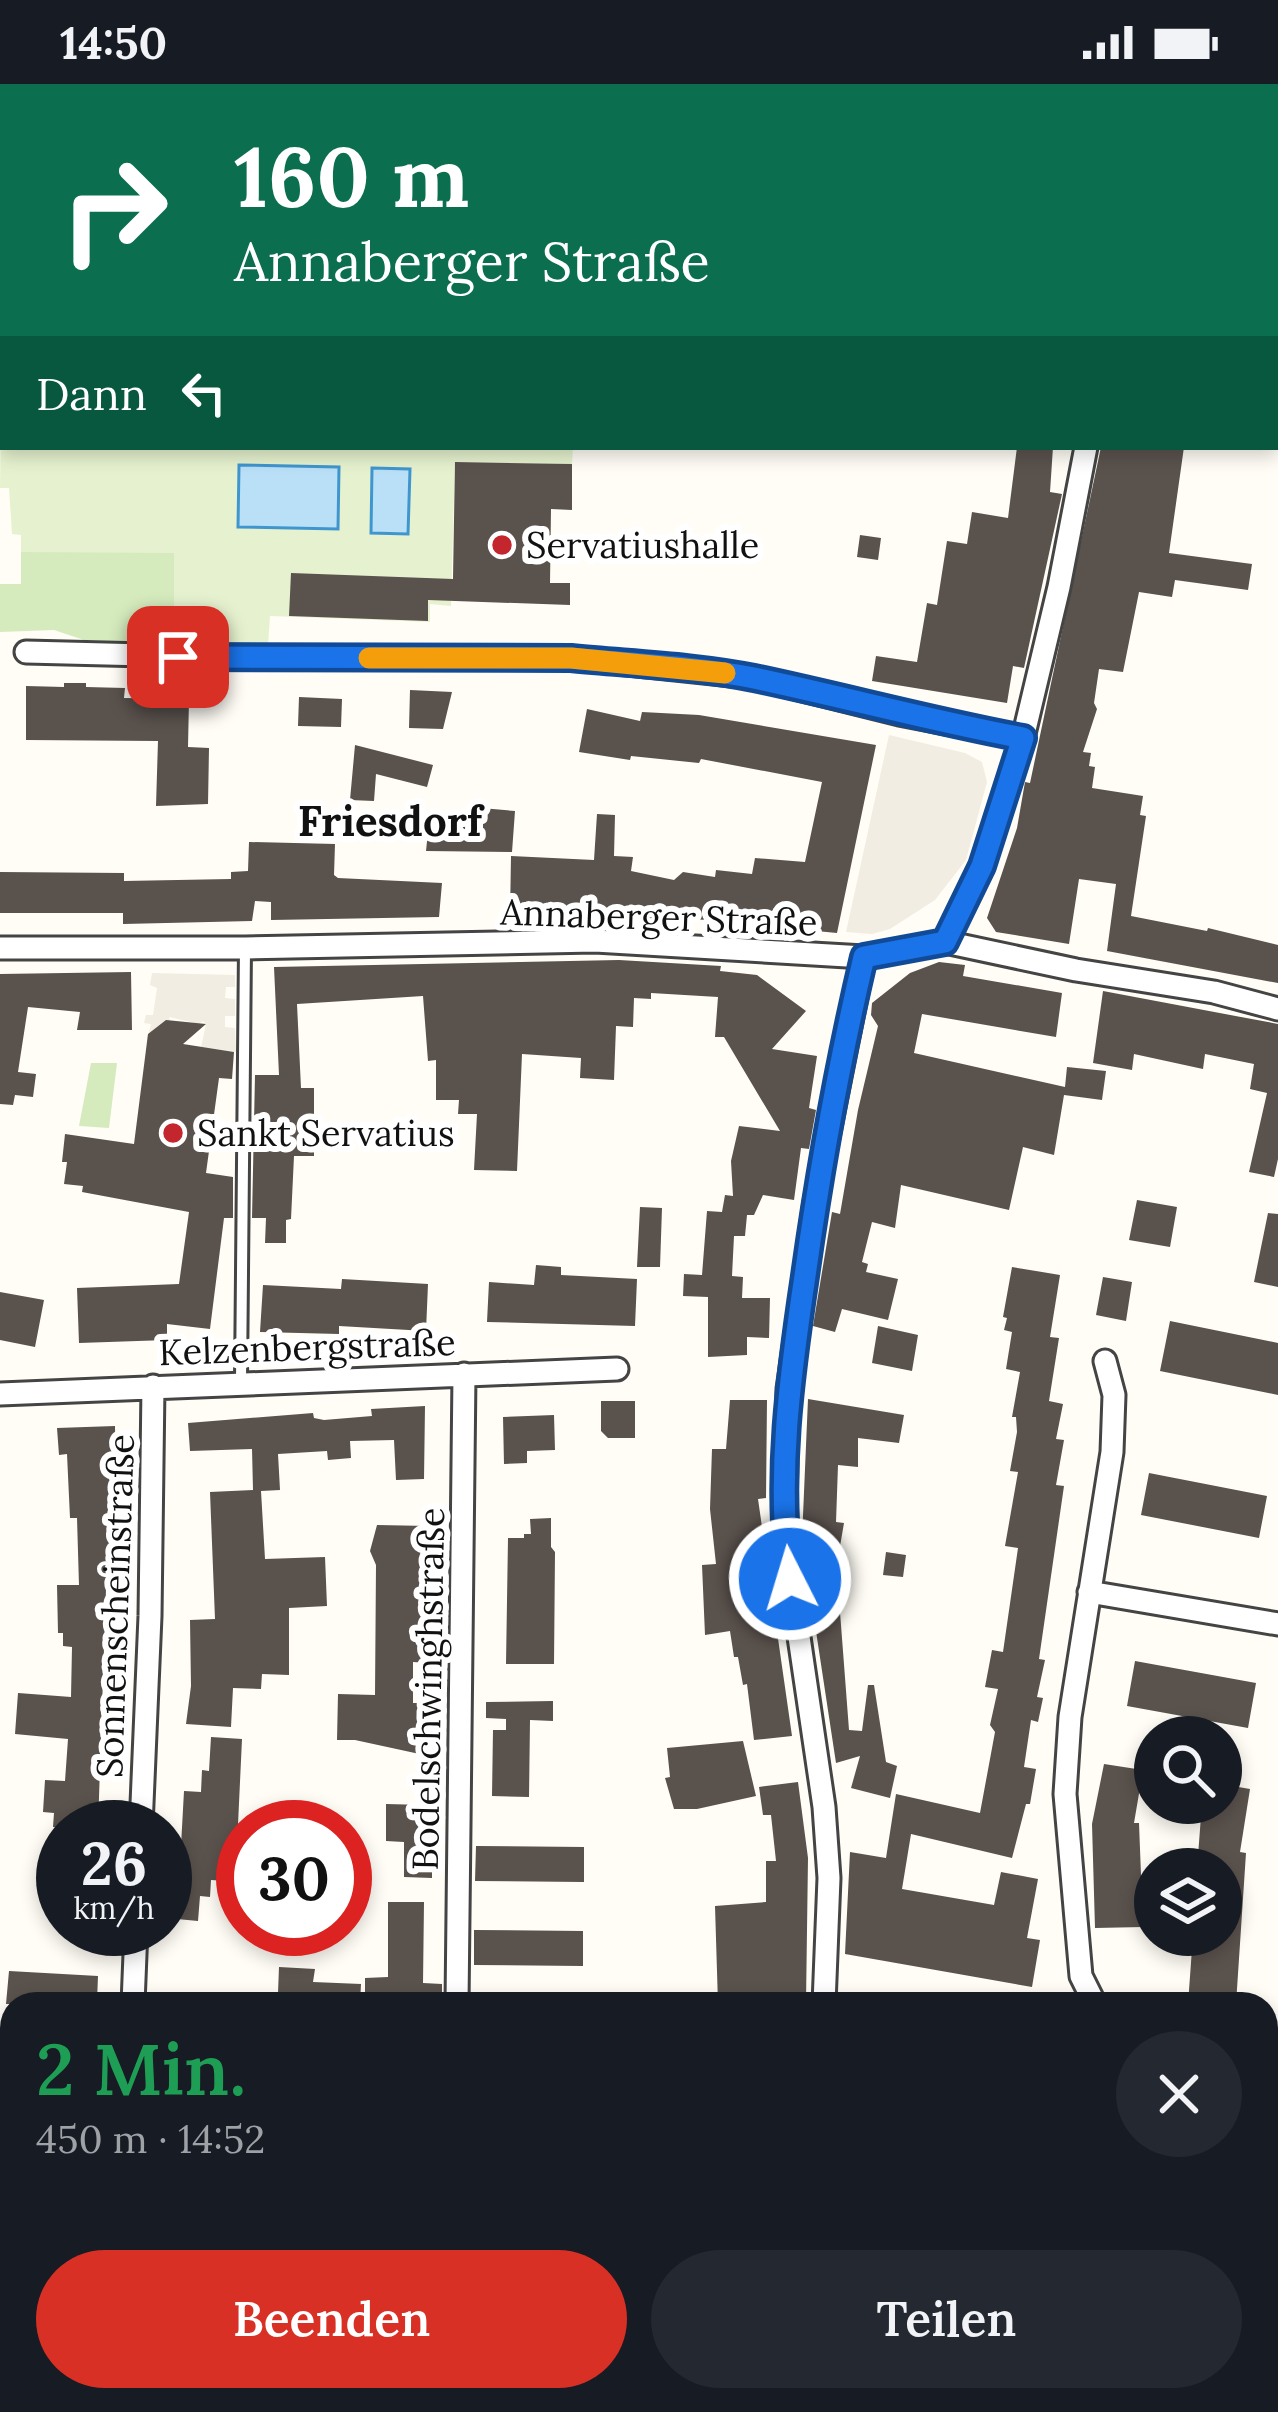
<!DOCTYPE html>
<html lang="de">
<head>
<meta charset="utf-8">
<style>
  body { margin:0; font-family:Lora,serif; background:#242831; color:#f1f3f6; height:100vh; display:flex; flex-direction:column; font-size:45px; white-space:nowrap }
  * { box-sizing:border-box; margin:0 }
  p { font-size:39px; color:#9ea1a6 }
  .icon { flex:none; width:66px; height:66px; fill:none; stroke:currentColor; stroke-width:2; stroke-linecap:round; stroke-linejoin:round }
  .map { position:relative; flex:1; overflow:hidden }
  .drawer { position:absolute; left:0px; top:1908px; width:1278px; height:420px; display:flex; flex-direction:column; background:#171b24; border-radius:36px 36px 0 0; box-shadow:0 6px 18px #0003 }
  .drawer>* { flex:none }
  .banner { position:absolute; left:0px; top:0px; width:1278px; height:366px; box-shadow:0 6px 18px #0003; background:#0b6e4f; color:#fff; overflow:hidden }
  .buttons { position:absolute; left:1134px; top:1632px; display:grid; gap:24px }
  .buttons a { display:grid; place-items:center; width:108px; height:108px; border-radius:50%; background:#171b24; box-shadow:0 6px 18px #0003; font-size:60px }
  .speed { position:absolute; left:36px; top:1716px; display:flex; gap:24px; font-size:60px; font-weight:700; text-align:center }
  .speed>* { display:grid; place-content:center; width:156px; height:156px; border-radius:50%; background:#171b24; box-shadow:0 6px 18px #0003; line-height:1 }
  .speed small { font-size:30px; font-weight:400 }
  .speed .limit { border:18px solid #d22; background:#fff; color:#111 }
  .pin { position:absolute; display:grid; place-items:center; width:102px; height:102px; color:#fff; margin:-51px; border-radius:24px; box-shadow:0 6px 18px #0006 }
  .me { position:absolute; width:132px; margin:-66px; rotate:355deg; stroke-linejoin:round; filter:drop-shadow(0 0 9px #0008) }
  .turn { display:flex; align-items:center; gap:42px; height:252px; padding:0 36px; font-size:54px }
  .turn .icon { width:156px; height:156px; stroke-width:2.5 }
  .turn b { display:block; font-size:84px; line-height:102px }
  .then { display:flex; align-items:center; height:114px; padding:0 36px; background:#0003; gap:24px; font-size:45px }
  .round { display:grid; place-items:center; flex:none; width:126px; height:126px; border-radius:63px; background:#242831 }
  .head { display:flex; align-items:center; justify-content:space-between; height:204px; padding:0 36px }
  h1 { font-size:72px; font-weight:600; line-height:90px; color:#1e9e55 }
  .primary-button { display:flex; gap:24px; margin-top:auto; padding:24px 36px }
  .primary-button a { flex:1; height:138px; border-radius:72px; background:#d93025; color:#fff; font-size:48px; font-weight:600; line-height:138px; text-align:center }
  .primary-button a+a { background:#242831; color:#f1f3f6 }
  .status { display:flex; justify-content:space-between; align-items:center; height:84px; padding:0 60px; background:#171b24; direction:ltr }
  .status svg { height:33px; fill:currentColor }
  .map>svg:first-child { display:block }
  .green { fill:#d5ebbd }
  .pitch { fill:#e6f2cf }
  .plaza { fill:#f1ede2 }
  .water { fill:#b9e0f7; stroke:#3f96cf; stroke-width:3 }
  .building { fill:#5a524d }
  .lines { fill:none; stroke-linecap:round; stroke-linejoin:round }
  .service-casing { stroke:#444; stroke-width:16 }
  .minor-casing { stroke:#444; stroke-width:27 }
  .tertiary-casing { stroke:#444; stroke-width:33 }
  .service { stroke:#fff; stroke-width:10 }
  .minor { stroke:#fff; stroke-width:21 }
  .tertiary { stroke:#fff; stroke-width:27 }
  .route-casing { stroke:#114b97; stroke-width:30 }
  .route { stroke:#1a73e8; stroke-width:21 }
  .slow { stroke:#f59e0b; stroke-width:21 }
  .poi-dot { fill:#c4262e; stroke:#fff; stroke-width:4.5 }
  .labels { text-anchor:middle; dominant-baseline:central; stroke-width:12; stroke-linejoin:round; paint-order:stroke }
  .poi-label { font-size:36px; fill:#111; stroke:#fff; text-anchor:start }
  .street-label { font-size:36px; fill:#111; stroke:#fff }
  .quarter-label { font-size:42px; font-weight:bold; fill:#111; stroke:#fff }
</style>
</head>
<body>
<div class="status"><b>14:50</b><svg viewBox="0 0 49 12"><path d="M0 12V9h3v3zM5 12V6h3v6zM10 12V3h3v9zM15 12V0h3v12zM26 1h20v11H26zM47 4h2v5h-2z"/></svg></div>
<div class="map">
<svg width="1278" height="2328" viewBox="0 0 1278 2328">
  <rect width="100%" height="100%" fill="#fffdf5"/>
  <path class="green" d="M21 468H174V560L84 556 54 546 0 548V500H21Z
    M91 979H117L109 1044 79 1042Z"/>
  <path class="pitch" d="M143 0H612L143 3Z
    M3 174V363H573L572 380 455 378 451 522 430 520V538L270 532 268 562 174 560V469L21 468V451L12 450 9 404H0Z"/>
  <path class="plaza" d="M889 651 965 669 982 678 987 698 966 776 935 816 890 845 872 850 846 848Z
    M152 889 235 891V903H226L225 914 235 915V932H225V943L235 944 236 968 201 963 206 940 203 937 199 940 169 933 171 940 147 956 151 940 144 939 146 931H153L157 904 150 901Z"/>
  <path class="water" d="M239 381 339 383 338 445 238 443Z
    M372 384 410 385 408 450 371 449Z"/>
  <path class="building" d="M1017 363H1053L1050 408 1062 410 1024 584 1013 582 1007 619 872 597 876 572 917 578 927 519 937 521 947 457 967 460 972 428 1008 434Z
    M1101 363H1184L1169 469 1252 480 1248 506 1175 496 1172 513 1139 508 1123 588 1099 585 1094 619 1097 625 1083 668 1091 669 1089 682 1095 683 1092 704 1143 712 1140 731 1146 732 1131 832 1207 847 1208 844 1278 861V899L1107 867 1116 800 1079 795 1069 860 996 848 987 834 1017 744 1025 698 1030 699Z
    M455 378 572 380V426L551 425 550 499H570V521L428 516V537L289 532 291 489 453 495Z
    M860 451 881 454 878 476 857 473Z
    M64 599H86V603L125 604 124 614 189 615 188 663 209 664 208 720 156 722 158 657 26 656V602L64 603Z
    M410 606 452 608 443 645 409 644Z
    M299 613 342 615 341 643 298 642Z
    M587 625 640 637 642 628 699 631 876 661 837 849 664 832 668 835 510 832 511 772 594 776 597 730 615 731 614 772 633 773 631 787 674 796 683 788 715 793 716 786 752 790 755 774 805 778 822 698 701 675 699 679 631 672 630 676 579 668Z
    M355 661 433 681 427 703 376 690 374 717 350 716Z
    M470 723 515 727 512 768 426 767 430 729 468 732Z
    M249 758 335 760 334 791 338 794 442 799 439 833 271 836V818L255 817 252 837 123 840V829H0V788L124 789V797L231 795V788L248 787Z
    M619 876 721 882 720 887 757 891 806 927 772 965 817 972 809 1024 816 1026 809 1065 801 1064 794 1116 763 1111 754 1131H747L745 1152H734L732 1192 743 1193 742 1214H770L769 1254 747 1253V1271L708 1273V1213L683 1212 684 1190 702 1191 707 1127 722 1128 725 1111 733 1112 731 1077 739 1042 780 1047 724 953H715L718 913 651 909V915L634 914 633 943 616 942 614 996 580 994 581 974 522 970 517 1087 474 1086 477 1030H458L459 1016H436V976L428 977 423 912 297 920 301 1004H314V1072H294L291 1135 286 1136V1159H265L266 1134H252L255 991H279L274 883Z
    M939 878 965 881 963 892 1062 909 1056 953 922 930 914 969 1065 1003 1067 983 1106 987 1102 1016 1064 1011 1054 1071 1023 1063 1009 1126 901 1101 895 1144 872 1138 862 1178 868 1180 866 1188 898 1195 888 1236 842 1225 835 1248 813 1242 832 1128 840 1130 858 1026 878 942 871 931 872 919 910 889Z
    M131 888 132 946H77L80 928 28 923 18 988 36 990 33 1013 15 1011 13 1021 0 1020V890Z
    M1103 907 1278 940V1075L1274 1093 1249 1088 1267 1009 1250 1005 1254 980 1205 970 1203 985 1134 970 1132 986 1093 979Z
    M166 936 206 940 183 960 234 968 232 995 219 994 206 1089 233 1093V1134H224L210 1245 167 1240V1256L79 1259 77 1204 179 1200 189 1128 82 1108 83 1102 64 1100 67 1078H62L65 1050 134 1060 148 950Z
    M1137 1116 1177 1123 1170 1163 1129 1156Z
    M640 1123 662 1124 660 1183H637Z
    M1268 1129 1278 1130V1203L1254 1198Z
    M536 1181 561 1183V1191L637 1195 635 1242 487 1238 489 1198 534 1201Z
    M1012 1183 1060 1191 1050 1253 1059 1254 1049 1317 1063 1320 1056 1355 1064 1356 1056 1401 1064 1402 1039 1575 1045 1576 1037 1613 1043 1614 1038 1638 1031 1636 1024 1683 1036 1685 1030 1720H1026L1012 1774 911 1750 902 1805 994 1821 1001 1788 1038 1795 1027 1854 1040 1856 1032 1903 845 1870 850 1768 886 1774 896 1710 980 1729 995 1648 990 1641 998 1605 985 1603 992 1566 1003 1568 1018 1464 1005 1462 1018 1388 1010 1387 1017 1348 1016 1333H1012L1020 1288 1006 1285 1012 1248 1004 1246 1007 1234 1003 1233Z
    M1103 1193 1132 1198 1126 1237 1096 1231Z
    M342 1195 428 1200 426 1247 339 1242V1250L260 1248 263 1201 341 1205Z
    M0 1208 44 1216 35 1263 0 1256Z
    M1170 1237 1278 1259V1311L1160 1287Z
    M878 1242 918 1251 912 1287 872 1279Z
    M808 1315 904 1331 899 1359 858 1354V1383L838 1381 836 1438 844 1439 838 1474 840 1528 849 1646 862 1647 868 1601H874L886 1678 897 1682 890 1714 851 1704 860 1672 836 1679 802 1455Z
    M730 1316H767L766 1414 758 1415 792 1652 754 1656 747 1600 743 1601 738 1573H734L730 1547 705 1551 702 1481 716 1480 710 1425 712 1365H726Z
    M601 1317H635V1354H608L601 1347Z
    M425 1322 424 1395 396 1396 394 1356 350 1357 351 1374 328 1376 327 1367 278 1370 280 1406 261 1407 265 1475 325 1473 327 1522 289 1524V1591L262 1590 261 1605 233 1604 231 1643 186 1640 191 1602 190 1536 215 1535 210 1408 253 1406 252 1365 190 1367 188 1339 313 1329 314 1334 324 1336 372 1332 371 1325Z
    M554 1331 555 1366 527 1367V1379L504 1380 503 1333Z
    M115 1342 117 1476H107L98 1743H53L54 1729 43 1728 45 1696 65 1697 68 1655 15 1650 18 1609 71 1613 72 1563 63 1562V1549H58L57 1501H79L77 1434H70L67 1370 59 1371 57 1344Z
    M1149 1389 1267 1412 1259 1454 1141 1431Z
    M551 1434V1463L555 1468 554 1580H506L508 1454H524V1450H531L530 1435Z
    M377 1441 429 1442 427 1579 413 1578V1619H425V1627H439L438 1674 355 1656H337L338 1610 375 1611 376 1481 370 1467Z
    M886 1468 906 1471 903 1493 883 1491Z
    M1135 1577 1256 1599 1248 1644 1127 1622Z
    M553 1617V1637L530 1636 529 1713 492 1712 493 1646H506V1635L486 1634V1618Z
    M211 1653 242 1655 237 1762 243 1763V1798L211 1796 210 1813 200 1812 198 1837 177 1835 184 1707 201 1708 202 1686 209 1687Z
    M743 1657 756 1712 697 1725H674L665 1694 670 1693 667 1664Z
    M1104 1680 1143 1686 1134 1739H1139L1143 1843 1095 1844 1092 1740Z
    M798 1698 808 1774 806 1918 718 1920 715 1822 766 1818V1777H776L771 1731H763L759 1703Z
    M1221 1700 1250 1705 1240 1768 1246 1769 1236 1920H1188L1193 1851H1221V1785H1197L1202 1719H1221Z
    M386 1720 425 1721V1755H432V1794L404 1793V1758L386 1757Z
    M476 1762 584 1763V1798L475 1797Z
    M388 1818H424L423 1899 442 1900V1920L365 1917V1894L388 1893Z
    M474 1846 583 1847V1882L474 1881Z
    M279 1883 315 1885 313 1898 361 1900 360 1920H289L290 1909H278Z
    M9 1887 98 1892 97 1917 91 1920H6Z"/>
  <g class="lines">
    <defs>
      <path id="service" d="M241 1297 245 864"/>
      <path id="minor" d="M1064 0V3
        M1275 223 1278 221
        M26 568 267 574H571L751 593 899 630 1023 654
        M945 858 982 782 1023 654 1059 503 1086 363
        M0 864H245L595 857 864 873 945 858 1076 886 1214 908 1278 925
        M0 1310 617 1285
        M1089 1508 1278 1540
        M141 1743 150 1532 153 1302
        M133 1920 136 1845
        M457 1920 464 1290
        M824 1920 829 1794 824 1723 784 1451 788 1305 815 1118 864 873
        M1095 1920 1081 1892 1065 1710 1070 1633 1112 1368 1114 1311 1105 1277
        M0 1964 12 1965
        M0 2225H12
        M107 2328V2316
        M777 2328 779 2316"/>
      <path id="tertiary" d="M1266 2213 1278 2018
        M1259 2328V2316"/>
    </defs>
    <use href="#service" class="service-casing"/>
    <use href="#minor" class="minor-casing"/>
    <use href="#tertiary" class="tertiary-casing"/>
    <use href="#service" class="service"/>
    <use href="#minor" class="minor"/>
    <use href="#tertiary" class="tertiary"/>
  </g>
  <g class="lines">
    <defs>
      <path id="route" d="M178 573 571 574C632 580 694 582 754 594 844 613 932 637 1023 654L982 782 945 858 864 873C839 979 820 1085 805 1192 790 1292 776 1394 790 1495"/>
    </defs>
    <use href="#route" class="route-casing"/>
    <use href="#route" class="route"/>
    <path class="slow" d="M369 574H571L725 589"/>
  </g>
  <g class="poi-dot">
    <circle cx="502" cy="461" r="12"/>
    <circle cx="173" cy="1049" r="12"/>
  </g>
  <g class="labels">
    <g class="poi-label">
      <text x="526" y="461">Servatiushalle</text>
      <text x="197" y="1049">Sankt Servatius</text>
    </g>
    <g class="street-label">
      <text transform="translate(659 833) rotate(2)">Annaberger Straße</text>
      <text transform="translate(307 1263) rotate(-2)">Kelzenbergstraße</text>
      <text transform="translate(115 1522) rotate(-88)">Sonnenscheinstraße</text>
      <text transform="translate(428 1605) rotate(-89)">Bodelschwinghstraße</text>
    </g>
    <g class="quarter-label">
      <text x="390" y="737">Friesdorf</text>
    </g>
  </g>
</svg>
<div class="buttons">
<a><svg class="icon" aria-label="search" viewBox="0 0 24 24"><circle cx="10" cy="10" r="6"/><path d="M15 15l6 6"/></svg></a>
<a><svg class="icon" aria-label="layers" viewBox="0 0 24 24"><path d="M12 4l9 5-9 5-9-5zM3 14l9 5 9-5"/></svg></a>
</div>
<div class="speed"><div>26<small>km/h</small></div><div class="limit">30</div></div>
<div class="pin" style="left:178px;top:573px;background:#d93025"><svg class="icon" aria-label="arrive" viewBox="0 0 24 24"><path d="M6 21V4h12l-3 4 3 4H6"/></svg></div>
<svg class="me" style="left:790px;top:1495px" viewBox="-20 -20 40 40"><circle r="17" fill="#1a73e8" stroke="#fff" stroke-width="3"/><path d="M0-11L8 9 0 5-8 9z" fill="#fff"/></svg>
<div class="banner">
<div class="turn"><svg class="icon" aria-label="right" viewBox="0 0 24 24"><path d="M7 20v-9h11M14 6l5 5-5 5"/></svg><div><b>160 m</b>Annaberger Straße</div></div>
<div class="then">Dann<svg class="icon" aria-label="left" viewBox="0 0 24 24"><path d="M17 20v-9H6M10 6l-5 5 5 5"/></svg></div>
</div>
<section class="drawer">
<div class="head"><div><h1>2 Min.</h1><p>450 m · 14:52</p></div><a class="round"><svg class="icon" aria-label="close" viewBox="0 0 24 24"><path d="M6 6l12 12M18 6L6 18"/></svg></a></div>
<div class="primary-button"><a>Beenden</a><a>Teilen</a></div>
</section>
</div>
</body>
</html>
